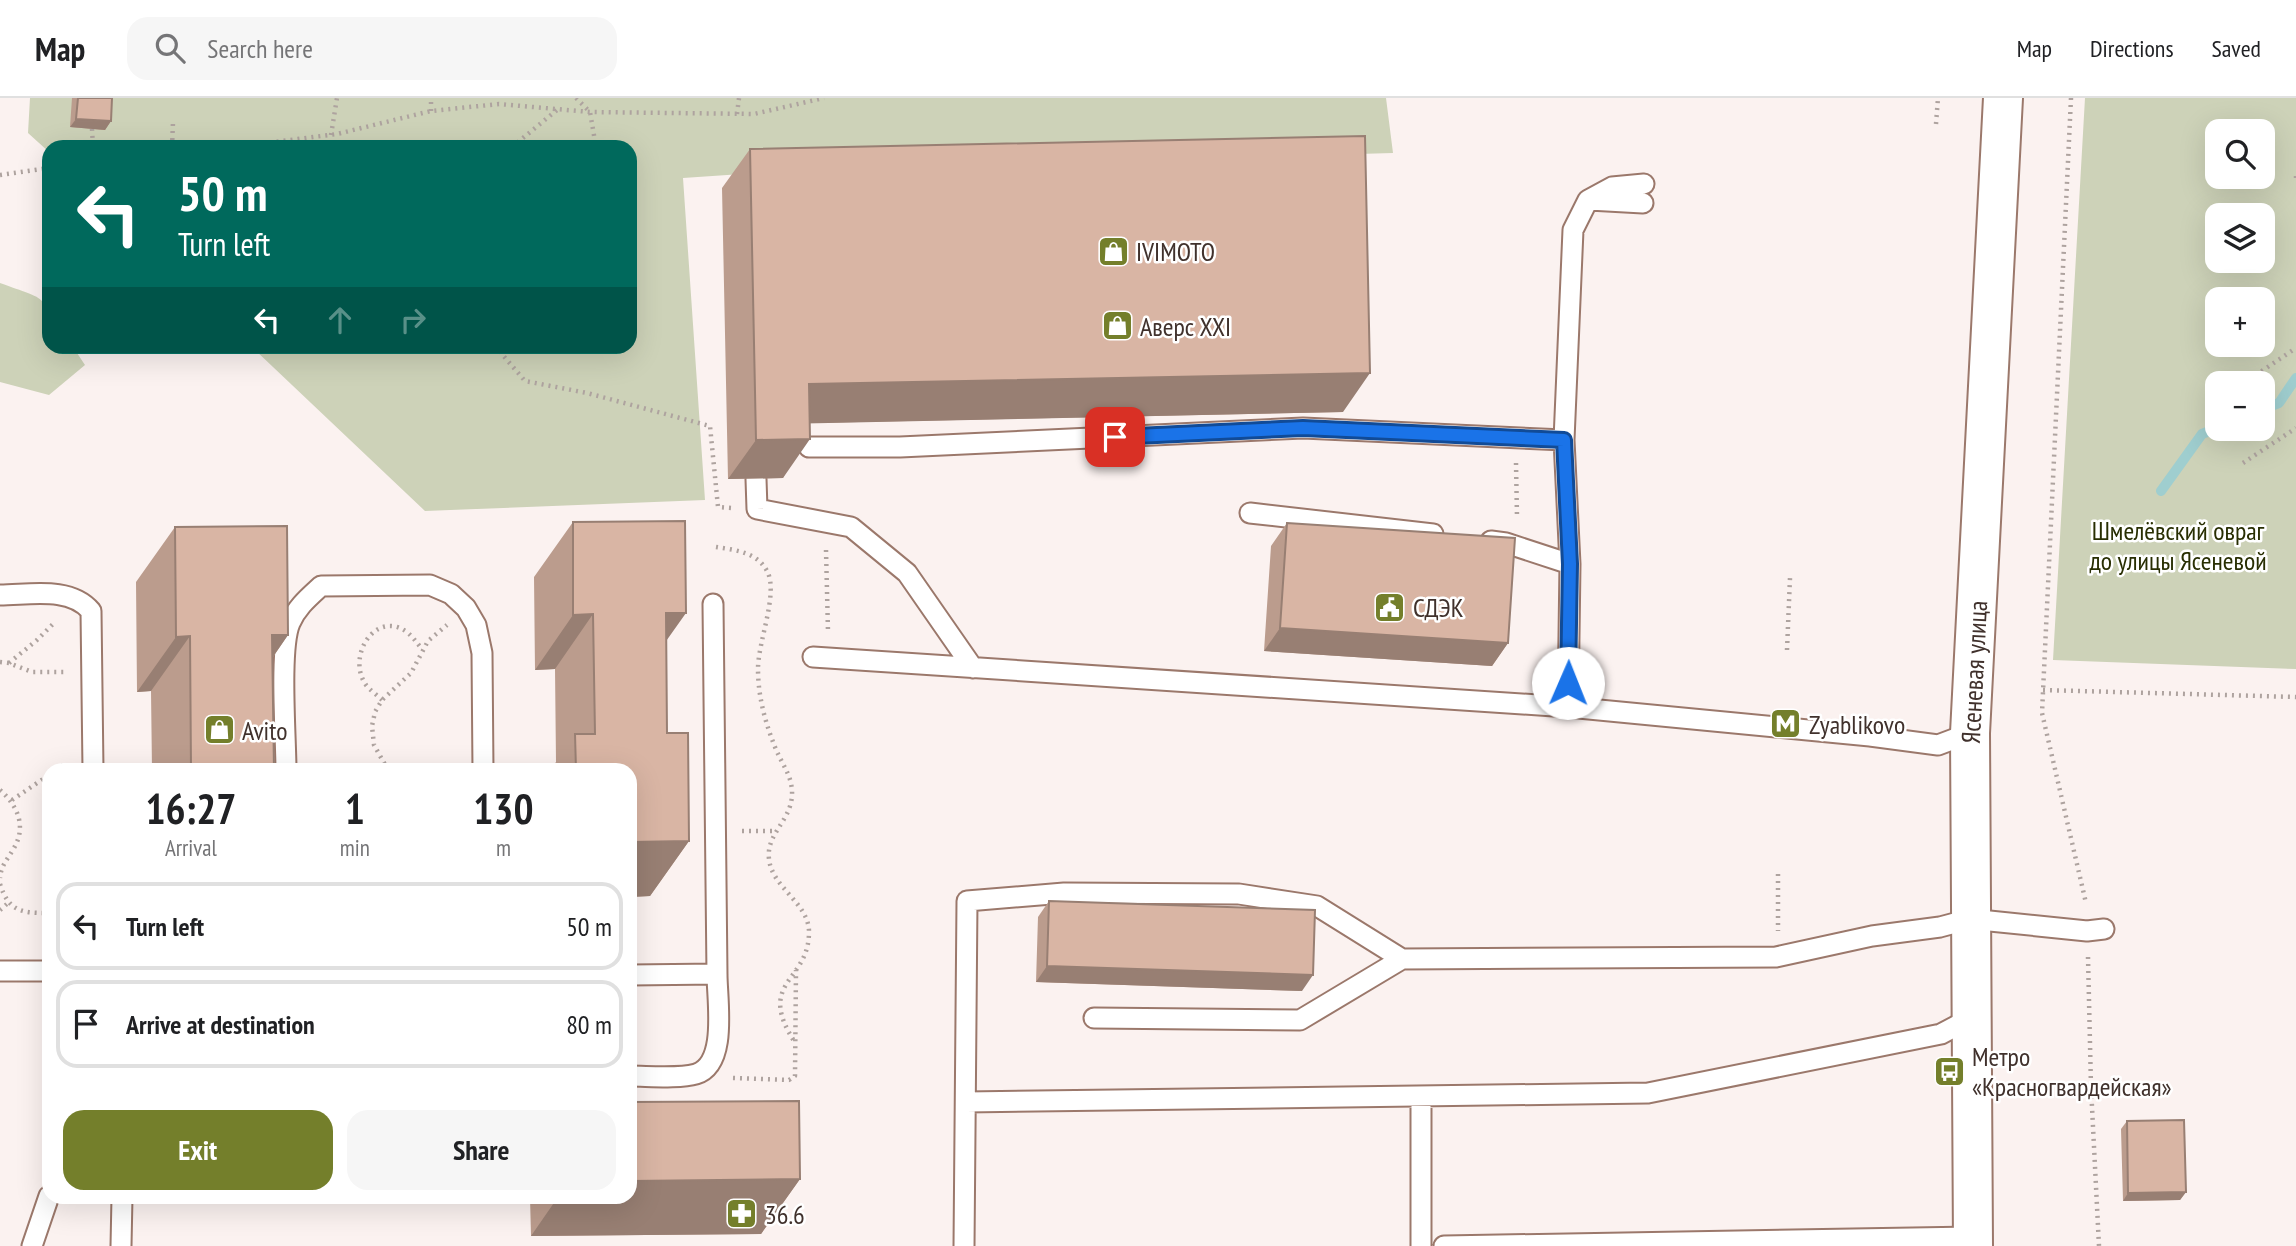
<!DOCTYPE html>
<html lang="en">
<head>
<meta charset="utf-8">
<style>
  body { margin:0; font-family:"PT Sans Narrow",sans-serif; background:#f6f6f6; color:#202124; height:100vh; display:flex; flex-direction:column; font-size:26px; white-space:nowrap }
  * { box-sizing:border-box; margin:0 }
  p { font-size:23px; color:#757577 }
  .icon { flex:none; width:38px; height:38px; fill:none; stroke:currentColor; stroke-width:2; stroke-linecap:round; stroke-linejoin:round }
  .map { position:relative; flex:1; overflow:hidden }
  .details { position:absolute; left:42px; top:665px; width:595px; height:441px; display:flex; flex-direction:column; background:#fff; border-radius:21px; box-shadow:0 7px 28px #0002 }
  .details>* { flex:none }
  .top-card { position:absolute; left:42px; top:42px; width:595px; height:214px; border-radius:21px; box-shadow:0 7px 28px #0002; background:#00695c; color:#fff; overflow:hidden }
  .buttons { position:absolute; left:2205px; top:21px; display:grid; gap:14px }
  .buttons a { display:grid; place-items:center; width:70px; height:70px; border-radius:14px; background:#fff; box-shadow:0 7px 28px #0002; font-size:35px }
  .pin { position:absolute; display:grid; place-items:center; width:60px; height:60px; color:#fff; margin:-30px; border-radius:14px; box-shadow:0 4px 10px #0006 }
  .me { position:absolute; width:77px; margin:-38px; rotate:1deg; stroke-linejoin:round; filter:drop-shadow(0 0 5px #0008) }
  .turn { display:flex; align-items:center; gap:24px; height:147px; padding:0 21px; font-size:32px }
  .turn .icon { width:91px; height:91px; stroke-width:2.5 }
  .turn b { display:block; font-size:49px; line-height:60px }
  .lanes { display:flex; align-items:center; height:66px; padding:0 21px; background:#0003; justify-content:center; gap:35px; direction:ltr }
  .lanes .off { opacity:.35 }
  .eta { display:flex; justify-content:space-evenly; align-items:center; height:119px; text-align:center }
  .eta b { font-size:42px; font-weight:700; line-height:49px }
  .button { display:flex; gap:14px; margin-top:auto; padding:14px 21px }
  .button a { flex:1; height:80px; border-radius:21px; background:#747f2b; color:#fff; font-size:28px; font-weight:700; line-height:80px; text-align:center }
  .button a+a { background:#f6f6f6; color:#202124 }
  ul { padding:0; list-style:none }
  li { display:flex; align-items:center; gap:21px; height:88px; margin:0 14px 10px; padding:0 7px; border:4px solid #e0e0e0; border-radius:21px }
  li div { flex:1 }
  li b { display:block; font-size:26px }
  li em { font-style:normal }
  header { display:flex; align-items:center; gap:42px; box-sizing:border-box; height:98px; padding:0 35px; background:#fff; border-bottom:2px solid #e0e0e0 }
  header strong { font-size:33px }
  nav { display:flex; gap:38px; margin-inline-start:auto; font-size:24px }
  .search { width:490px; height:63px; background:#f6f6f6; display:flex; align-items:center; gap:18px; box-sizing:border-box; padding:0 24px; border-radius:21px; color:#757577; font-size:26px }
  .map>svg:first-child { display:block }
  .green { fill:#cdd2b8; fill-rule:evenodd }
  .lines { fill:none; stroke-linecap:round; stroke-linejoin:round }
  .stream { stroke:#9fcecf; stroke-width:10 }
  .service-casing { stroke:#9b786b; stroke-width:23 }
  .secondary-casing { stroke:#9b786b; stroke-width:42 }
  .path { stroke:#aea39f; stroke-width:4.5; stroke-dasharray:2 5; stroke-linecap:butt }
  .service { stroke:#fff; stroke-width:19 }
  .secondary { stroke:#fff; stroke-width:38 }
  .wall { fill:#bb9c8d }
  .shaded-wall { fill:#987f73 }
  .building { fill:#d9b5a4; stroke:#987f73; stroke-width:2 }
  .route-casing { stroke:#114b97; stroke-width:18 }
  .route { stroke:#1a73e8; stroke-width:12 }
  .labels { text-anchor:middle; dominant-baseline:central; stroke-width:5; stroke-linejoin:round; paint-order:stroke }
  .poi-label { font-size:26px; fill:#40312c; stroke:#fff; text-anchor:start }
  .park-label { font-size:26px; fill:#282e02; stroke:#fff }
  .street-label { font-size:26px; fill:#40312c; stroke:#fff }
</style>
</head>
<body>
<header>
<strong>Map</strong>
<div class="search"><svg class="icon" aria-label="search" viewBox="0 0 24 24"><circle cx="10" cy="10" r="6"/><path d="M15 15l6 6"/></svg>Search here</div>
<nav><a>Map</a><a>Directions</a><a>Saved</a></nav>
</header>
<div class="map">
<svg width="2296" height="1148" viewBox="0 0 2296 1148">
  <rect width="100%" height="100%" fill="#fbf2f0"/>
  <path class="green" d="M30 0H1386L1393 55 818 71 683 80 705 402 425 413 252 249 630 248V49H49V54L28 35Z
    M2085 0H2296V571L2053 562ZM2263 33V79H2217V33ZM2263 117V163H2217V117ZM2263 201V247H2217V201ZM2263 285V331H2217V285Z
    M0 185C48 203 49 195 49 248L73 249 85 267 49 297 0 284Z"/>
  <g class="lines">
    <path class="stream" d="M2263 311 2279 305 2296 280
      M2161 393 2202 336 2217 330"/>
    <defs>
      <path id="service" d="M1589 102 1643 105
        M809 349H900L1303 330 1564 342
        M756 381 757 411 851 429 907 475 973 570
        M1250 415 1433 436
        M1491 443 1506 445 1570 466
        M0 497C29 497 70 488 91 513L93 672
        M713 506 717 876
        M813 559 1568 609 1870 638 1938 647 1970 635
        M1568 609 1570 466 1564 342 1573 132 1588 102 1612 89 1644 86
        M286 672C286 640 279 551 290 525 297 509 308 500 321 488L430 487 451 496 466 510 476 527 482 555 483 672
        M0 873H49
        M630 877 717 876C717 903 728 966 696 976 679 981 648 978 630 978
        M1094 920 1300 922 1402 861 1776 859 1872 838 1940 829 1970 821 2087 833 2104 831
        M1421 998V1148
        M966 1004 1648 995 1941 936 1971 920
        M32 1148 49 1098
        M121 1148 122 1099
        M964 1148 967 803 1064 795 1239 796 1317 808 1402 861
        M1444 1148 1972 1139"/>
      <path id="secondary" d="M1973 1148 1970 635 2003 0"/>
    </defs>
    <use href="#service" class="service-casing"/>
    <use href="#secondary" class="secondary-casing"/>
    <path class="path" d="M576 0 590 14 596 49
      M2071 0 2042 615 2086 805
      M431 13V0
      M737 16 739 0
      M1936 26 1938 0
      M92 31 93 49
      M331 37 337 0
      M172 49 173 24
      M235 49 337 36 431 13 499 6 590 14 754 16 824 0
      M512 49 557 12
      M0 77 49 70
      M2296 78V85
      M495 248 525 283 587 295 710 328 718 409 731 410
      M2244 285 2296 250
      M2214 306 2217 304
      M1516 365 1517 419
      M2243 365 2296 330
      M716 449C735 452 757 454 767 473 779 495 758 543 758 571 758 598 765 624 775 649 782 667 793 678 792 698 790 724 766 736 769 761 772 790 809 805 809 834 809 885 754 883 796 946
      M826 452 828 534
      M1787 552 1790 480
      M0 564 9 565 32 574H64
      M9 565 37 542 55 524
      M2043 592 2296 599
      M382 602C377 597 370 592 366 587 346 559 375 511 407 534 413 539 417 545 422 551
      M56 672 66 665
      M388 672 374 647 372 628 375 614 382 602 411 575 428 543 447 527
      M0 692C17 707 27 728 14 750 8 761 1 767 0 780
      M12 702 49 677
      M742 733H775
      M1778 776V833
      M0 786C9 814 22 815 49 815
      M0 812 8 805
      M45 815 49 828
      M2088 859 2091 989 2099 1148
      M733 980 789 982 795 978 796 872"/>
    <use href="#service" class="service"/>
    <use href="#secondary" class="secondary"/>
  </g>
  <path class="wall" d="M72 0H112L111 23 105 32 70 29Z
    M750 51 1343 314 810 325 783 380 728 381 722 90Z
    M573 424 666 543 667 635 689 743 650 798 630 799V672H550L556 664 555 571 535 572 534 479Z
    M1287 425 1508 545 1492 568 1264 553 1271 448Z
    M175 429 288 537 273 559 274 672H152L151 593 137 594 136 484Z
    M1049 803 1302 893 1036 884 1038 819Z
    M2127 1023 2186 1094 2180 1102 2123 1103 2121 1031Z
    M800 1081 761 1136 531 1138 530 1099H630Z"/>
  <path class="shaded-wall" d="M76 21 111 23 105 32 70 29Z
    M1370 275 1343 314 781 326 809 286Z
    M810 341 783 380 728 381 756 342Z
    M666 515H686L647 570Z
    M593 516 555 571 535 572 573 517Z
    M1280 530 1508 545 1492 568 1264 553Z
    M272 537H288L250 592Z
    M190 538 151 593 137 594 176 539Z
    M689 743 650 798 630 799V744Z
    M1047 868 1313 877 1302 893 1036 884Z
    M800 1081 761 1136 531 1138 558 1099H630V1083Z
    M2186 1094 2180 1102 2123 1103 2128 1095Z"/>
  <path class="building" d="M78 0H112L111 23 76 21Z
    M1365 38 1370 275 809 286 810 341 756 342 750 51Z
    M685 423 686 515H666L667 635H688L689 743 630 744V672H576L575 636H595L593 516 573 517V424Z
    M1287 425 1515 440 1508 545 1280 530Z
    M287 428 288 537H272L274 672H191L190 538 176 539 175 429Z
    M1049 803 1315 812 1313 877 1047 868Z
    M799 1003 800 1081 630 1083V1004Z
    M2184 1022 2186 1094 2128 1095 2127 1023Z"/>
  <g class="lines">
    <defs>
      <path id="route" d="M1115 339 1303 330 1564 342 1570 466 1568 585"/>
    </defs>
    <use href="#route" class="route-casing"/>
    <use href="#route" class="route"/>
  </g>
  <defs>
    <symbol id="shop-square" viewBox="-11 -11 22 22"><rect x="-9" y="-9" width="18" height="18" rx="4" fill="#747f2b" stroke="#fff"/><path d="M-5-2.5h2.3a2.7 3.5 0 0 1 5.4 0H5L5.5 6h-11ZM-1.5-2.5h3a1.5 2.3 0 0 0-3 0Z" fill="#fff"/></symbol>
    <symbol id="civic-square" viewBox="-11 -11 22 22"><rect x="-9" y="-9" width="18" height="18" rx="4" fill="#747f2b" stroke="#fff"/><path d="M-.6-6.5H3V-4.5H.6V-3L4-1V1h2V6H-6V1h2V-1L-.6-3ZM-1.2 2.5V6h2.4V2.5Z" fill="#fff"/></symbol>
    <symbol id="metro-square" viewBox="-11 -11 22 22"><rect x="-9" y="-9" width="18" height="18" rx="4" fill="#747f2b" stroke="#fff"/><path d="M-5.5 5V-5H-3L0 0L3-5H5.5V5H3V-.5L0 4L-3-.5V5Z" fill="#fff"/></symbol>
    <symbol id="bus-square" viewBox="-11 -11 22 22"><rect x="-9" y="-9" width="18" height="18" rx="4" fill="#747f2b" stroke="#fff"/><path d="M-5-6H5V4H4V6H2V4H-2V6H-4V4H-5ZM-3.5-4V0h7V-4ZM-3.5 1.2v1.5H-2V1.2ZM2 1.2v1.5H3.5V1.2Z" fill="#fff"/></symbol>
    <symbol id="pharmacy-square" viewBox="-11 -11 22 22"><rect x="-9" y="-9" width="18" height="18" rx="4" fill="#747f2b" stroke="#fff"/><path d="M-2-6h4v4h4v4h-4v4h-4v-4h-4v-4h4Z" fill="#fff"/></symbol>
  </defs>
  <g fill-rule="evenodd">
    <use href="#shop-square" x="1096" y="136" width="35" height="35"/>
    <use href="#shop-square" x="1100" y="210" width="35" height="35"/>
    <use href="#civic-square" x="1372" y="492" width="35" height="35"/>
    <use href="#metro-square" x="1768" y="608" width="35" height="35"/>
    <use href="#shop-square" x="202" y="614" width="35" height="35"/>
    <use href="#bus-square" x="1932" y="956" width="35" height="35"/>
    <use href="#pharmacy-square" x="724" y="1098" width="35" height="35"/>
  </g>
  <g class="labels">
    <g class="poi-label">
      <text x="1136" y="153">IVIMOTO</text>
      <text x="1140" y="228">Аверс XXI</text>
      <text x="1413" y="509">СДЭК</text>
      <text x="1809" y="626">Zyablikovo</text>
      <text x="242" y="632">Avito</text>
      <text x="1972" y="958">Метро<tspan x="1972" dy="30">«Красногвардейская»</tspan></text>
      <text x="765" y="1116">36.6</text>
    </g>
    <g class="park-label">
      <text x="2178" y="432">Шмелёвский овраг<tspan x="2178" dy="30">до улицы Ясеневой</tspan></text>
    </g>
    <g class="street-label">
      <text transform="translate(1974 574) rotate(-87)">Ясеневая улица</text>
    </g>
  </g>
</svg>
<div class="buttons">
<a><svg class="icon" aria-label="search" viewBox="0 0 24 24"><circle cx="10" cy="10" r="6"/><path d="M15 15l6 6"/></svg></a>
<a><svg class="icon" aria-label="layers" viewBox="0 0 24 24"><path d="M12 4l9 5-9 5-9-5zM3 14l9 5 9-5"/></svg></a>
<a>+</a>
<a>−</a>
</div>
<div class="pin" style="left:1115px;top:339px;background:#d93025"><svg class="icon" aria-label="arrive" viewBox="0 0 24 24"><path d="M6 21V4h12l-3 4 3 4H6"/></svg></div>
<svg class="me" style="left:1568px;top:585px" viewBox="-20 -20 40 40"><circle r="19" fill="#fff"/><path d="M0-13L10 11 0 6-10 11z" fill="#1a73e8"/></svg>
<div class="top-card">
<div class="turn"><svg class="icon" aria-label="left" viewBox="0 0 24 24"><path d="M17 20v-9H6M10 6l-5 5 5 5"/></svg><div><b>50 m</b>Turn left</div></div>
<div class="lanes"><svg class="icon" aria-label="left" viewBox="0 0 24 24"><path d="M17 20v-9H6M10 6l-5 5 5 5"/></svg><svg class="icon off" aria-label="ahead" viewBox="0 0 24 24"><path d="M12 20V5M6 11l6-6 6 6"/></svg><svg class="icon off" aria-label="right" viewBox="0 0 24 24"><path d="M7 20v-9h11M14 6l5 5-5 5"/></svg></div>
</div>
<section class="details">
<div class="eta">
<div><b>16:27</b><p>Arrival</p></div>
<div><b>1</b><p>min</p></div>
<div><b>130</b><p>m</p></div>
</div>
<ul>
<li><svg class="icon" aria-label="left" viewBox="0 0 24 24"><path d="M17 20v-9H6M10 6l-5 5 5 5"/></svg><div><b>Turn left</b></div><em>50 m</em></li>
<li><svg class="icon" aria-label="arrive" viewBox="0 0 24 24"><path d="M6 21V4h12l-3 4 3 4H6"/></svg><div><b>Arrive at destination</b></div><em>80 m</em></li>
</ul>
<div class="button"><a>Exit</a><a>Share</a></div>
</section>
</div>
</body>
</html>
